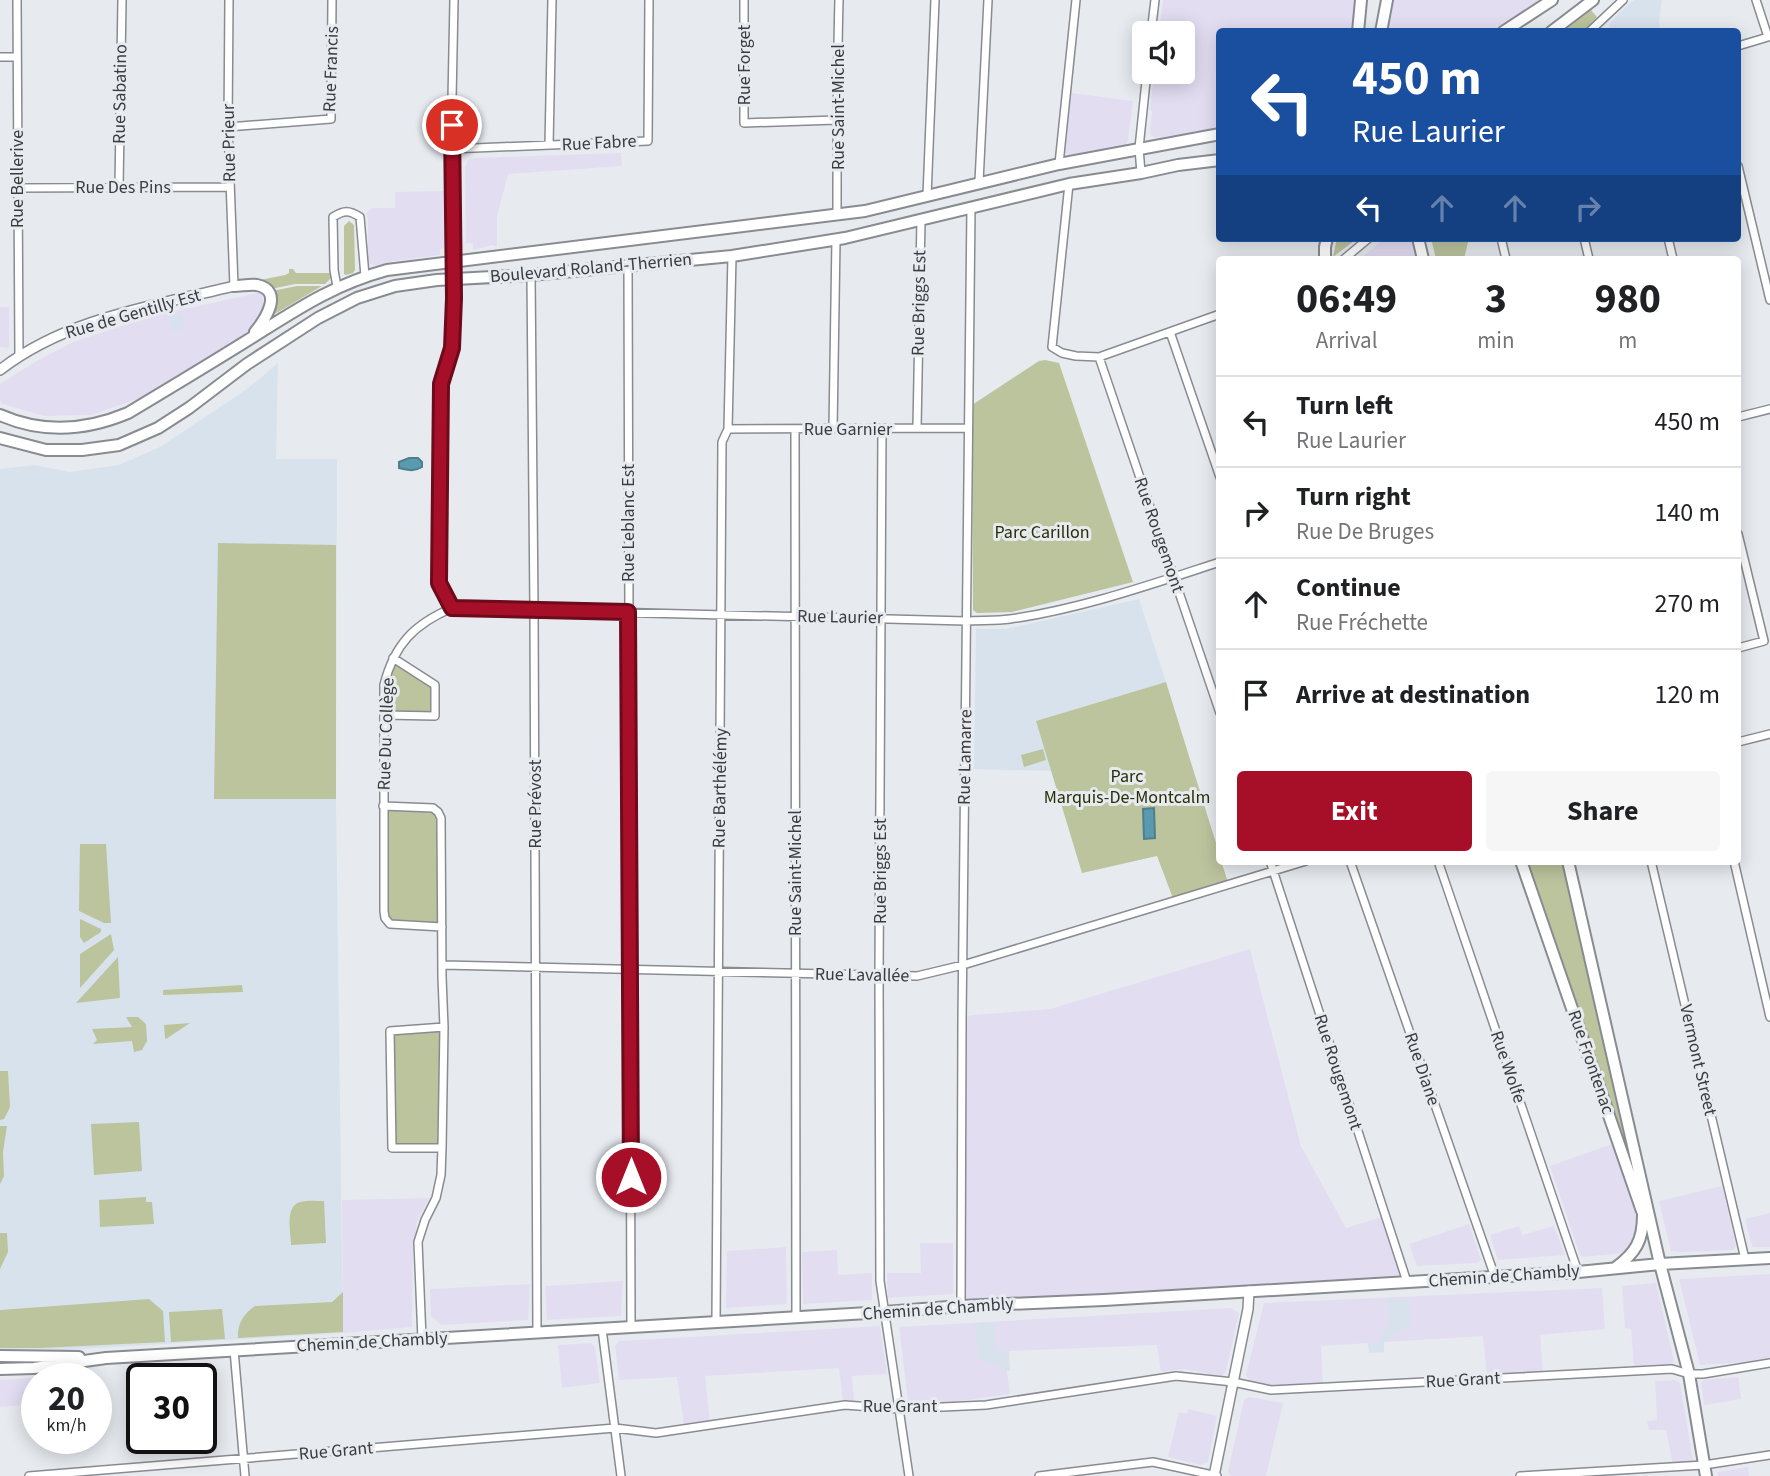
<!DOCTYPE html>
<html lang="en">
<head>
<meta charset="utf-8">
<style>
  body { margin:0; font-family:"Source Sans 3",sans-serif; background:#f6f6f6; color:#202124; height:100vh; display:flex; flex-direction:column; font-size:26px; white-space:nowrap }
  * { box-sizing:border-box; margin:0 }
  p { font-size:23px; color:#757577 }
  .icon { flex:none; width:38px; height:38px; fill:none; stroke:currentColor; stroke-width:2; stroke-linecap:round; stroke-linejoin:round }
  .map { position:relative; flex:1; overflow:hidden }
  .details { position:absolute; left:1216px; top:256px; width:525px; height:609px; display:flex; flex-direction:column; background:#fff; border-radius:7px; box-shadow:0 4px 18px #0003 }
  .details>* { flex:none }
  .banner { position:absolute; left:1216px; top:28px; width:525px; height:214px; border-radius:7px; box-shadow:0 4px 18px #0003; background:#1a4fa0; color:#fff; overflow:hidden }
  .tools { position:absolute; left:1132px; top:21px; display:grid; gap:14px }
  .tools a { display:grid; place-items:center; width:63px; height:63px; border-radius:7px; background:#fff; box-shadow:0 4px 18px #0003; font-size:35px }
  .speed { position:absolute; left:21px; top:1363px; display:flex; gap:14px; font-size:35px; font-weight:700; text-align:center }
  .speed>* { display:grid; place-content:center; width:91px; height:91px; border-radius:50%; background:#fff; box-shadow:0 4px 18px #0003; line-height:1 }
  .speed small { font-size:18px; font-weight:400 }
  .speed .limit { border:4px solid #111; border-radius:10px; background:#fff; color:#111 }
  .pin { position:absolute; display:grid; place-items:center; width:60px; height:60px; color:#fff; margin:-30px; border:4px solid #fff; border-radius:50%; box-shadow:0 2px 7px #0007 }
  .me { position:absolute; width:77px; margin:-38px; rotate:0deg; stroke-linejoin:round; filter:drop-shadow(0 0 5px #0008) }
  .turn { display:flex; align-items:center; gap:24px; height:147px; padding:0 21px; font-size:32px }
  .turn .icon { width:91px; height:91px; stroke-width:2.5 }
  .turn b { display:block; font-size:49px; line-height:60px }
  .lanes { display:flex; align-items:center; height:66px; padding:0 21px; background:#0003; justify-content:center; gap:35px; direction:ltr }
  .lanes .off { opacity:.35 }
  .eta { display:flex; justify-content:space-evenly; align-items:center; height:119px; text-align:center }
  .eta b { font-size:42px; font-weight:700; line-height:49px }
  .action { display:flex; gap:14px; margin-top:auto; padding:14px 21px }
  .action a { flex:1; height:80px; border-radius:7px; background:#a70f29; color:#fff; font-size:28px; font-weight:700; line-height:80px; text-align:center }
  .action a+a { background:#f6f6f6; color:#202124 }
  ul { padding:0; list-style:none }
  li { display:flex; align-items:center; gap:21px; height:91px; padding:0 21px; border-top:2px solid #e0e0e0 }
  li div { flex:1 }
  li b { display:block; font-size:26px }
  li em { font-style:normal }
  .map>svg:first-child { display:block }
  .commercial { fill:#e3ddf2 }
  .built { fill:#d8e2ed }
  .green { fill:#bbc49d }
  .water { fill:#599aae; stroke:#507e8c; stroke-width:2 }
  .lines { fill:none; stroke-linecap:round; stroke-linejoin:round }
  .minor-casing { stroke:#888c91; stroke-width:10 }
  .tertiary-casing { stroke:#888c91; stroke-width:12 }
  .secondary-casing { stroke:#888c91; stroke-width:14 }
  .minor { stroke:#fff; stroke-width:7 }
  .tertiary { stroke:#fff; stroke-width:9 }
  .secondary { stroke:#fff; stroke-width:10 }
  .route-casing { stroke:#6d0a1b; stroke-width:18 }
  .route { stroke:#a70f29; stroke-width:12 }
  .labels { text-anchor:middle; dominant-baseline:central; stroke-width:6; stroke-linejoin:round; paint-order:stroke }
  .street-label { font-size:18px; fill:#3b3c3e; stroke:#e7ebf0 }
  .park-label { font-size:18px; fill:#282f05; stroke:#e7ebf0 }
</style>
</head>
<body>
<div class="map">
<svg width="1770" height="1476" viewBox="0 0 1770 1476">
  <rect width="100%" height="100%" fill="#e7ebf0"/>
  <path class="commercial" d="M1163 0H1355L1353 31 1220 32V128L1155 138 1151 135 1150 132 1152 111 1150 110 1154 72H1183V33H1159Z
    M1392 0H1539L1505 23 1489 31 1386 32Z
    M1071 93 1133 101 1128 140 1126 145 1070 155 1065 153 1064 146Z
    M621 153 622 166 508 174 497 217V247L492 245 473 250V243H466L465 167 468 160 474 158Z
    M446 191V243L444 244V248L440 249V255L394 261 376 266 370 264 368 260V219L366 213 372 208H395V192Z
    M1385 238H1412L1417 259H1360Z
    M262 292 265 315 256 327 140 398 91 415 44 416 3 404 0 401V384L35 362 73 342 149 317Z
    M0 307H9V348L0 347Z
    M1250 949 1301 1146 1346 1228 1385 1216 1407 1282 961 1306 962 1018 973 1015 1050 1009Z
    M1612 1144 1639 1224 1632 1247 1624 1253 1583 1257 1580 1255 1550 1166Z
    M1722 1186 1736 1246 1733 1250 1679 1252 1671 1251 1659 1201Z
    M429 1198 417 1222 413 1250 412 1327 343 1333 342 1200Z
    M1770 1213V1247H1754L1752 1246 1745 1219Z
    M1469 1224 1481 1260 1477 1263 1417 1266 1409 1244Z
    M1519 1226 1522 1235 1554 1226 1565 1255 1498 1260 1490 1235Z
    M920 1243H953V1294L888 1298 887 1273H921Z
    M786 1247 787 1304 726 1308 727 1251Z
    M837 1250 838 1275 872 1273V1300L803 1304 802 1252Z
    M1770 1274V1358L1747 1362 1700 1365 1679 1279Z
    M623 1281 621 1316 547 1320 545 1286Z
    M1656 1283 1674 1361 1672 1364 1634 1367 1631 1329 1625 1328 1622 1286Z
    M530 1284 528 1320 441 1325 431 1316 430 1289Z
    M1602 1288 1605 1329 1540 1335 1543 1372 1487 1375 1483 1336 1321 1346 1323 1386 1299 1387 1275 1386 1249 1381 1246 1375 1264 1303Z
    M1231 1308 1239 1313 1226 1371 1222 1376 1183 1369 1161 1372 1157 1345 1009 1351 1010 1371H1007L1010 1394 953 1402 908 1401 899 1327Z
    M880 1326 887 1374 852 1376 854 1401 843 1402 839 1368 705 1376 710 1421 684 1424 677 1377 619 1380 615 1346 619 1341Z
    M591 1343 595 1347 600 1383 562 1388 558 1345Z
    M44 1377V1379H37V1404L0 1407V1380Z
    M1738 1377 1741 1399 1704 1405 1701 1383 1703 1380Z
    M1676 1380 1680 1383 1693 1460 1690 1464 1673 1465 1666 1430H1649L1647 1421 1657 1420 1655 1381Z
    M1249 1397 1283 1403 1266 1476H1231L1228 1472 1244 1400Z
    M1188 1409 1217 1416 1208 1462 1200 1465 1168 1457 1179 1412 1187 1414Z
    M1748 1467 1749 1476H1718V1472Z"/>
  <path class="built" d="M1634 0H1662L1659 22 1660 31H1610L1609 24 1619 13Z
    M181 314 185 329 172 332 168 317Z
    M278 363 276 459H337L336 799 343 1333 65 1350H0V469L35 465 69 472 119 465 160 447 247 389Z
    M1139 599 1166 682 1037 721 1052 771 974 769 976 629H1006Z
    M1409 1298 1411 1323 1384 1342V1352L1369 1353 1368 1343 1378 1342 1389 1324 1388 1300Z
    M994 1322 995 1351H1008L1010 1371H999L998 1362 987 1364 986 1359H978L975 1323Z"/>
  <path class="green" d="M1591 10 1597 17 1584 31H1564Z
    M349 221 354 225 355 270 353 273 346 275 344 274V226Z
    M1337 238H1358L1333 257Z
    M1431 238H1469L1464 259H1436Z
    M289 269H293L296 273H331V278L325 284H295L271 289 250 282 285 275 289 273Z
    M297 286H322L273 315 276 300 272 291Z
    M1045 360 1059 363 1133 582 1012 612 977 613 973 610 972 405 1039 361Z
    M218 543 336 545V799H214Z
    M393 658 435 685V716L384 715V685Z
    M1166 682 1220 856V861H1221L1229 885 1174 901 1157 856 1082 873 1036 721Z
    M1043 749 1046 760 1024 767 1021 755Z
    M383 806 438 812 442 927 390 924 385 918Z
    M80 844H106L111 923H104L79 911Z
    M1521 861H1568L1660 1264Z
    M80 919 101 929V932L84 943 80 937Z
    M111 934 114 950 80 988V954Z
    M118 957 120 998 76 1003Z
    M242 985 243 992 163 995V990Z
    M126 1017H138L146 1024 147 1041 142 1050 134 1052 132 1041 93 1044 97 1040 92 1029 132 1027Z
    M190 1023 166 1039 165 1038 164 1025Z
    M444 1027 442 1148H392L390 1031Z
    M0 1071H8L10 1107 4 1119 0 1120Z
    M139 1122 142 1171 94 1175 91 1124Z
    M0 1126H7L3 1152 4 1176 0 1184Z
    M146 1197V1202H152L154 1224 100 1227 99 1200Z
    M324 1201 326 1243 291 1245C291 1233 284 1207 300 1202 307 1200 317 1201 324 1201Z
    M0 1233H7L8 1252 0 1269Z
    M343 1292V1332L238 1338C237 1325 243 1314 255 1306L332 1302Z
    M149 1299 163 1311 165 1342 41 1348H0V1310Z
    M222 1309 225 1339 171 1342 169 1312Z"/>
  <path class="water" d="M409 458H418L422 462V467C414 472 408 470 399 468V462Z
    M1154 808 1155 838 1144 839 1143 809Z"/>
  <g class="lines">
    <defs>
      <path id="minor" d="M17 0 19 357
        M229 0 228 127 234 286
        M744 0V123L836 120
        M1589 32 1623 0
        M1151 33 1155 0
        M1738 46 1768 37 1756 0
        M0 57H16
        M228 127 331 119 332 0
        M549 145 552 0
        M451 149 648 141 649 0
        M1059 164 1076 0
        M1738 166 1770 300
        M1141 173 1139 148 1147 72
        M979 182 988 0
        M1069 184 1052 347 1062 353 1076 356 1099 357 1220 314
        M119 187 122 0
        M17 188 230 187
        M927 196 935 0
        M837 215C837 143 837 72 839 0
        M1501 238 1506 259
        M1584 238 1589 259
        M1668 238 1673 259
        M1344 259 1369 238
        M628 266 631 1327
        M531 275 534 610 537 1333
        M337 287 334 270 333 217C344 210 349 210 360 217L365 276
        M1170 332 1220 477
        M1099 357 1220 713
        M1738 417 1770 409
        M917 428 921 220
        M728 429 968 428
        M795 429 796 1318
        M833 429 836 240
        M882 429 879 975 880 1281 909 1476
        M1738 534 1764 641 1738 648
        M452 608 439 583 441 384 452 348 454 298 451 149 454 0
        M384 715 435 716V685L393 658
        M1738 742 1770 734
        M383 806 433 808 438 812 441 818 442 977 444 1027 442 1148 441 1175 436 1198 425 1220 418 1242 422 1339
        M1270 861 1407 1282
        M1350 861 1495 1277
        M1438 861 1578 1272
        M1651 861 1745 1259
        M1734 861 1770 1017
        M442 927 390 924 385 918 384 911V685C394 645 414 624 452 608L966 621C981 620 996 621 1010 619 1081 609 1152 584 1220 562
        M443 965 917 976 963 965 1306 861
        M442 1148H392L390 1031 444 1027
        M961 1306 962 1021 971 208
        M716 1322 722 442 728 429 732 256
        M602 1329 621 1476
        M234 1350 245 1476
        M29 1476 615 1428 656 1433 845 1405 899 1409 986 1405 1176 1376 1233 1382 1271 1390 1672 1369 1689 1374H1703L1770 1363
        M1039 1476 1153 1462 1217 1476
        M1520 1476 1704 1465 1770 1455"/>
      <path id="tertiary" d="M0 370C67 318 154 306 234 286
        M1214 1476 1248 1309 1249 1291"/>
      <path id="secondary" d="M1358 32 1361 0
        M1381 32 1387 0
        M1503 32 1552 0
        M1551 32 1593 0
        M1418 238 1423 259
        M1325 259V247L1327 238
        M234 286C241 286 250 284 257 285 285 291 264 321 255 332
        M0 415C43 434 85 431 128 413 168 389 208 365 248 340 296 310 332 285 387 270L865 211 1059 164 1220 134
        M0 438 46 450H82L119 445 158 428 189 408 247 364 318 318 357 298 395 286 437 280 531 275 732 256 845 238 1069 184 1141 173 1178 165 1220 160
        M1521 861 1642 1211
        M1568 861 1660 1264 1689 1374 1706 1476
        M1615 1268C1636 1253 1643 1240 1643 1215
        M0 1356 79 1357
        M0 1369 34 1368 106 1358 885 1312 961 1306 1104 1300 1578 1272 1660 1264 1770 1258"/>
    </defs>
    <use href="#minor" class="minor-casing"/>
    <use href="#tertiary" class="tertiary-casing"/>
    <use href="#secondary" class="secondary-casing"/>
    <use href="#minor" class="minor"/>
    <use href="#tertiary" class="tertiary"/>
    <use href="#secondary" class="secondary"/>
  </g>
  <g class="lines">
    <defs>
      <path id="route" d="M452 125 454 298 452 348 441 384 439 583 452 608 628 612 631 1177"/>
    </defs>
    <use href="#route" class="route-casing"/>
    <use href="#route" class="route"/>
  </g>
  <g class="labels">
    <g class="street-label">
      <text transform="translate(744 65) rotate(-90)">Rue Forget</text>
      <text transform="translate(331 69) rotate(-88)">Rue Francis</text>
      <text transform="translate(120 94) rotate(-89)">Rue Sabatino</text>
      <text transform="translate(838 107) rotate(-90)">Rue Saint-Michel</text>
      <text transform="translate(229 143) rotate(-91)">Rue Prieur</text>
      <text transform="translate(599 143) rotate(-3)">Rue Fabre</text>
      <text transform="translate(17 179) rotate(-90)">Rue Bellerive</text>
      <text x="123" y="187">Rue Des Pins</text>
      <text transform="translate(591 268) rotate(-5)">Boulevard Roland-Therrien</text>
      <text transform="translate(919 303) rotate(-89)">Rue Briggs Est</text>
      <text transform="translate(133 314) rotate(-16)">Rue de Gentilly Est</text>
      <text x="848" y="429">Rue Garnier</text>
      <text transform="translate(628 523) rotate(-90)">Rue Leblanc Est</text>
      <text transform="translate(1159 535) rotate(71)">Rue Rougemont</text>
      <text transform="translate(840 617) rotate(1)">Rue Laurier</text>
      <text transform="translate(386 734) rotate(-88)">Rue Du Collège</text>
      <text transform="translate(965 757) rotate(-89)">Rue Lamarre</text>
      <text transform="translate(720 788) rotate(-89)">Rue Barthélémy</text>
      <text transform="translate(535 804) rotate(-90)">Rue Prévost</text>
      <text transform="translate(880 871) rotate(-90)">Rue Briggs Est</text>
      <text transform="translate(795 873) rotate(-90)">Rue Saint-Michel</text>
      <text transform="translate(862 975) rotate(1)">Rue Lavallée</text>
      <text transform="translate(1698 1060) rotate(77)">Vermont Street</text>
      <text transform="translate(1591 1062) rotate(71)">Rue Frontenac</text>
      <text transform="translate(1508 1067) rotate(71)">Rue Wolfe</text>
      <text transform="translate(1422 1069) rotate(71)">Rue Diane</text>
      <text transform="translate(1338 1072) rotate(72)">Rue Rougemont</text>
      <text transform="translate(1504 1276) rotate(-4)">Chemin de Chambly</text>
      <text transform="translate(938 1309) rotate(-4)">Chemin de Chambly</text>
      <text transform="translate(372 1342) rotate(-3)">Chemin de Chambly</text>
      <text transform="translate(1463 1380) rotate(-3)">Rue Grant</text>
      <text x="900" y="1406">Rue Grant</text>
      <text transform="translate(336 1451) rotate(-5)">Rue Grant</text>
    </g>
    <g class="park-label">
      <text x="1042" y="532">Parc Carillon</text>
      <text x="1127" y="776">Parc<tspan x="1127" dy="21">Marquis-De-Montcalm</tspan></text>
    </g>
  </g>
</svg>
<div class="tools">
<a><svg class="icon" aria-label="sound" viewBox="0 0 24 24"><path d="M4 9h4l5-4v14l-5-4H4zM17 9q2 3 0 6"/></svg></a>
</div>
<div class="speed"><div>20<small>km/h</small></div><div class="limit">30</div></div>
<div class="pin" style="left:452px;top:125px;background:#d93025"><svg class="icon" aria-label="arrive" viewBox="0 0 24 24"><path d="M6 21V4h12l-3 4 3 4H6"/></svg></div>
<svg class="me" style="left:631px;top:1177px" viewBox="-20 -20 40 40"><circle r="17" fill="#a70f29" stroke="#fff" stroke-width="3"/><path d="M0-11L8 9 0 5-8 9z" fill="#fff"/></svg>
<div class="banner">
<div class="turn"><svg class="icon" aria-label="left" viewBox="0 0 24 24"><path d="M17 20v-9H6M10 6l-5 5 5 5"/></svg><div><b>450 m</b>Rue Laurier</div></div>
<div class="lanes"><svg class="icon" aria-label="left" viewBox="0 0 24 24"><path d="M17 20v-9H6M10 6l-5 5 5 5"/></svg><svg class="icon off" aria-label="ahead" viewBox="0 0 24 24"><path d="M12 20V5M6 11l6-6 6 6"/></svg><svg class="icon off" aria-label="ahead" viewBox="0 0 24 24"><path d="M12 20V5M6 11l6-6 6 6"/></svg><svg class="icon off" aria-label="right" viewBox="0 0 24 24"><path d="M7 20v-9h11M14 6l5 5-5 5"/></svg></div>
</div>
<section class="details">
<div class="eta">
<div><b>06:49</b><p>Arrival</p></div>
<div><b>3</b><p>min</p></div>
<div><b>980</b><p>m</p></div>
</div>
<ul>
<li><svg class="icon" aria-label="left" viewBox="0 0 24 24"><path d="M17 20v-9H6M10 6l-5 5 5 5"/></svg><div><b>Turn left</b><p>Rue Laurier</p></div><em>450 m</em></li>
<li><svg class="icon" aria-label="right" viewBox="0 0 24 24"><path d="M7 20v-9h11M14 6l5 5-5 5"/></svg><div><b>Turn right</b><p>Rue De Bruges</p></div><em>140 m</em></li>
<li><svg class="icon" aria-label="ahead" viewBox="0 0 24 24"><path d="M12 20V5M6 11l6-6 6 6"/></svg><div><b>Continue</b><p>Rue Fréchette</p></div><em>270 m</em></li>
<li><svg class="icon" aria-label="arrive" viewBox="0 0 24 24"><path d="M6 21V4h12l-3 4 3 4H6"/></svg><div><b>Arrive at destination</b></div><em>120 m</em></li>
</ul>
<div class="action"><a>Exit</a><a>Share</a></div>
</section>
</div>
</body>
</html>
